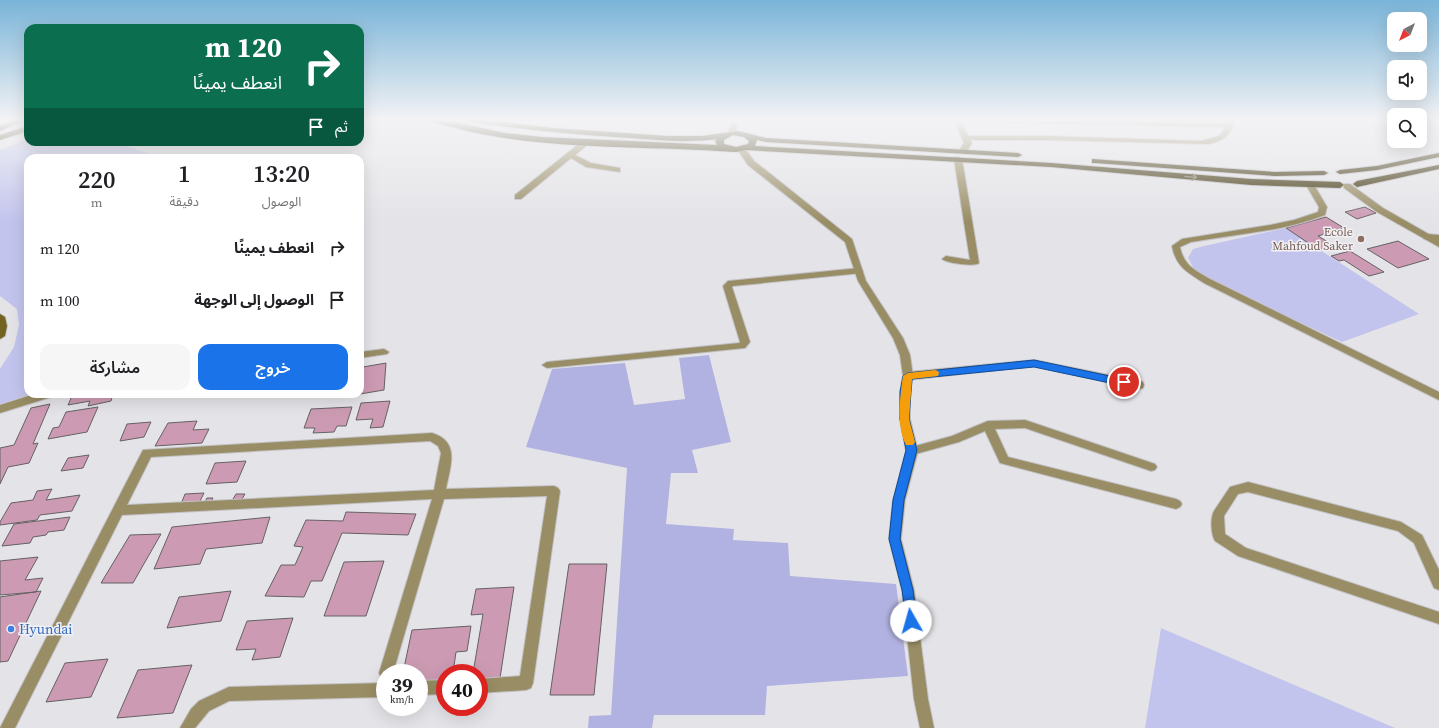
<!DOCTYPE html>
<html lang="ar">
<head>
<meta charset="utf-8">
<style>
  body { margin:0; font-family:"Source Serif 4","Noto Sans Arabic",serif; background:#f6f6f6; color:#202124; direction:rtl; height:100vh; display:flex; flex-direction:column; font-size:15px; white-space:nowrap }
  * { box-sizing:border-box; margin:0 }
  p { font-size:13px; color:#757577 }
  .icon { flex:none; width:22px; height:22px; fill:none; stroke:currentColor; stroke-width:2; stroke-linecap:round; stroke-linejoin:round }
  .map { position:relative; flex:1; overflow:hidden; direction:ltr }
  .panel { position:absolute; left:24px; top:154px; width:340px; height:244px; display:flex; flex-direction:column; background:#fff; border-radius:12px; box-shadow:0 4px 16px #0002; direction:rtl }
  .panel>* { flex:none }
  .banner { position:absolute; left:24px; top:24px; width:340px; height:122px; border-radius:12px; box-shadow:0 4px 16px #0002; direction:rtl; background:#0b6e4f; color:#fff; overflow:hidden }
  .needle { width:26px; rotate:222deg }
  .controls { position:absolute; left:1387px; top:12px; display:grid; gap:8px }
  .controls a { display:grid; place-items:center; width:40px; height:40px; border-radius:8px; background:#fff; box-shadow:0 4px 16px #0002; font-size:20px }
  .speed { position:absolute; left:376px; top:664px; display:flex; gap:8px; font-size:20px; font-weight:700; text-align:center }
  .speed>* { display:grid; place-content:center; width:52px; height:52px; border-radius:50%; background:#fff; box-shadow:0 4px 16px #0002; line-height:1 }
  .speed small { font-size:10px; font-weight:400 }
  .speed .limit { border:6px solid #d22; background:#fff; color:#111 }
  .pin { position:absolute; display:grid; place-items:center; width:34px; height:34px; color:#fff; margin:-17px; border:2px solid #fff; border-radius:50%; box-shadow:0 1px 4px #0007 }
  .me { position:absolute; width:44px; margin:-22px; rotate:353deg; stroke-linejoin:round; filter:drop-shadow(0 0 3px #0008) }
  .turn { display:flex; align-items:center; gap:14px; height:84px; padding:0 16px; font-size:18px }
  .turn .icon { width:52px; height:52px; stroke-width:2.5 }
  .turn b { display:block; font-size:28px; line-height:34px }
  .then { display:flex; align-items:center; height:38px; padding:0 16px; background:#0003; gap:8px; font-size:15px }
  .eta { display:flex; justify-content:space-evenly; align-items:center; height:68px; text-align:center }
  .eta b { font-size:24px; font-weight:600; line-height:28px }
  .cta { display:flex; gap:8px; margin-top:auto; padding:8px 16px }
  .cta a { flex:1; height:46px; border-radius:12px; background:#1a73e8; color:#fff; font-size:16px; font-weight:600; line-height:46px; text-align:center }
  .cta a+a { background:#f6f6f6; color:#202124 }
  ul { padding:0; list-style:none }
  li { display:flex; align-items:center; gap:12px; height:52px; padding:0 16px }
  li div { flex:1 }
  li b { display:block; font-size:15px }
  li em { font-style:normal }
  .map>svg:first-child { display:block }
  .green { fill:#c3c4ed }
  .forest { fill:#b1b2e1 }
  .building { fill:#cc9bb3; stroke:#656163 }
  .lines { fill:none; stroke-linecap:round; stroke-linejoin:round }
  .minor-casing { stroke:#c2c2c6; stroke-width:2 }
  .tertiary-casing { stroke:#c2c2c6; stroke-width:2 }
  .secondary-casing { stroke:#c2c2c6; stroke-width:2 }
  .trunk-casing { stroke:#c2c2c6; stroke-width:2 }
  .minor { fill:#998d65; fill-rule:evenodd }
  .tertiary { fill:#998d65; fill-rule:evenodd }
  .secondary { fill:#746221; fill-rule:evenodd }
  .trunk { fill:#443a13; fill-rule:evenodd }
  .oneway { stroke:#817a62 }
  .route { fill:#1a73e8; stroke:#114b97 }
  .slow { fill:#f59e0b }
  .education-dot { fill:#8d6e63; stroke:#f1f1f5; stroke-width:1.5 }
  .shop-dot { fill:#3f7fe0; stroke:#f1f1f5; stroke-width:1.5 }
  .labels { text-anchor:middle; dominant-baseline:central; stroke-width:3; stroke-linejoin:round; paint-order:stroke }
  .education-label { font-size:12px; fill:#785e54; stroke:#f1f1f5; text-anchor:end }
  .near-shop-label { font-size:14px; fill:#366cbe; stroke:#f1f1f5; text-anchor:start }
</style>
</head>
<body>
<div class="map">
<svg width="1439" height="728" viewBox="0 0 1439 728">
  <rect width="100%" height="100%" fill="#e4e4e8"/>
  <path class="green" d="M28 139V142H116L161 158H28V394H32L0 404V369L14 347 19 325 17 309 0 296V150Z
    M1286 228 1419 314 1342 342 1236 293 1194 269 1188 258 1193 249 1204 246Z
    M1161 628 1395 728H1145Z"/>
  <path class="forest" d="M709 355 731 442 692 450 698 473H671L666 524 734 529 733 540 788 543 790 576 896 584 908 676 767 686 765 715H654L652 728H588L589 716 611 715 627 468 526 447 552 369 625 363 634 405 685 399 679 358Z"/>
  <path class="building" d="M1365 207 1376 213 1357 219 1345 212Z
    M1326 217 1344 228 1318 236 1333 245 1319 250 1286 228Z
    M1398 241 1429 259 1398 268 1367 249Z
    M1350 251 1384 272 1369 276 1344 260 1339 261 1331 256Z
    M386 363 384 390 360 394 363 367Z
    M73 394H113L111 401 88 406 90 401 68 405Z
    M268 394H312L266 397Z
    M390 401 383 427 370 428 373 419 356 420 361 403Z
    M50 404 33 444 38 443 29 463 8 467 0 484V448L14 445 31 408Z
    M98 407 87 432 48 439 53 428 59 427 66 412Z
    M352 407 346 426H337L334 432 313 433 315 428H304L311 409Z
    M197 421 193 430 209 429 202 443 155 446 168 423Z
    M151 422 144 437 120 441 127 424Z
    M89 455 83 468 61 471 68 458Z
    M246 461 237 482 206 484 215 463Z
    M52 489 46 500 80 495 72 511 40 515 37 520 0 525V522L11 503 33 500 37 491Z
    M204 493 199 503 181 504 185 494Z
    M236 494H245L237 507 203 505 207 498H213L210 503 230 504Z
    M346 512 416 514 408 535 342 533 322 581H311L304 597 265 596 281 565H295L303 547 294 546 306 520 343 521Z
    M70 517 64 530 48 532 46 535 33 537 30 543 2 546 14 524Z
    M270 517 262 543 206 549 200 564 154 569 172 527Z
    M161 534 133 583H101L130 535Z
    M38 557 25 580 43 578 36 592 0 595V561Z
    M384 561 366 616H324L344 562Z
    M569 564H607L594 695H550Z
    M514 587 500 678 479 679V673H473L483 614 471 615 476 589Z
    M41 591 8 661 0 662V597Z
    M231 591 221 621 167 628 179 597Z
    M293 618 280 657 252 660 256 649 236 650 247 621Z
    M471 626 467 651 456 652 453 673H445V680L419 682V673H406L407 668H404L412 630Z
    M108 659 91 697 46 702 65 663Z
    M192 665 173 713 117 718 138 670Z"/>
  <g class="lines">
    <defs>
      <path id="minor" d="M954 120H1077L1228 123 1230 120H1236C1230 135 1224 141 1208 144L1047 140H970L972 143 966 153H963L959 151 964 143ZM961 122 1226 127 1219 136 1201 141 1047 136H968Z
        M585 139H591L592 141 575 155 591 163 620 168V172L586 167 571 158 521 199H515V195Z
        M955 157H958L962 159 979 263C975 267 946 263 942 259L946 256 970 260 954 159Z
        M1307 183H1313L1327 207 1325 215C1282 232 1236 234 1191 242L1180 247C1184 266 1195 270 1210 279L1439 392V400L1204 283C1187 272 1176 267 1172 246L1182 239 1270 225 1294 220 1318 212 1319 207 1306 185Z
        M1427 234 1439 235V241L1424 239 1423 237Z
        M859 268 863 271 862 273 733 286 732 287 750 342 745 348 547 368 542 365 547 362 739 343 740 342 723 286 728 281Z
        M384 349 389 352 387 354 360 358V352Z
        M1034 360 1139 381 1143 382 1144 385 1143 388 1139 389 1034 366 908 380 904 379 903 376 904 373 908 372Z
        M35 394H52L51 397 0 413V405Z
        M1025 420 1155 464 1157 467 1155 470 1151 471 1025 428 995 429 1008 457 1176 499 1180 501 1182 504 1180 507 1176 509 1000 463 985 431 959 442 912 455 908 454 906 451 908 448 952 436 988 421Z
        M432 433C461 442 450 467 446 489L554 486 558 488 560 491 533 683 531 688 526 690 479 693V679L520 676 547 496 444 499 393 673H385V679L381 678 379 673 432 499 122 515 15 728H0L143 450ZM430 441 438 446 441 453 434 490 127 505 151 457Z
        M1248 482 1401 522 1422 535 1439 570V590L1434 588 1414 543 1398 531 1248 492 1238 494 1224 516 1225 534 1246 548 1439 612V624L1238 556 1215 541C1211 534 1210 518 1214 511L1230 487Z
        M445 680V694L419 695V681Z
        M385 683V697L229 701 209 711 195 728H180L191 709 199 701 229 687Z"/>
      <path id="tertiary" d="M732 120H738L736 133 732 135 728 133Z
        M738 147H744L754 161 852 239 866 281 903 338 910 355 913 376 910 392V419L918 451 905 500 901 539 914 590 928 699 934 728H920L914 699 902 590 889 539 893 500 906 451 900 419V392L903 376 900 355 893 338 858 281 845 242 748 165 737 149Z
        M1344 184H1350L1383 208 1439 240V247L1377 212 1344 188Z"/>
      <path id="secondary" d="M0 314 5 317 7 326 5 336 0 339Z"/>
      <path id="trunk" d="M14 120H25L0 131V126Z
        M430 120H444L505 133 542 137 717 145 715 141 717 139C688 143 659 140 631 138 578 135 525 130 472 122L468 120H487L553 128 668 136H702L738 131 766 138 1018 153 1022 155 1018 157 766 142 757 140 755 146 1051 163 1251 179 1340 182 1344 185 1340 188 1251 185 1051 167 746 150 736 152C645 145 549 151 459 129 451 126 437 125 430 120ZM733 135 744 137 749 141 748 144 736 147 724 144V140Z
        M28 126V131L0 140V135Z
        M1439 153V157L1377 170 1340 174 1336 172 1340 170 1377 166Z
        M1092 159 1275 172 1324 171 1328 173 1324 175 1275 176 1095 163H1092Z
        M1439 165V169L1357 187 1353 184 1357 181Z"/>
    </defs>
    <use href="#minor" class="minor-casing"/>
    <use href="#tertiary" class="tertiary-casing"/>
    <use href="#secondary" class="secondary-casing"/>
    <use href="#trunk" class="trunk-casing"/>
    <use href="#minor" class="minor"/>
    <use href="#tertiary" class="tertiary"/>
    <use href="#secondary" class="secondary"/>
    <use href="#trunk" class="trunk"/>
  </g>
  <defs><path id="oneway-shaft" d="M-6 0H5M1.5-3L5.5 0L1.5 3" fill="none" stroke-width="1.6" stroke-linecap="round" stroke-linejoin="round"/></defs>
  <use class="oneway" href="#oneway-shaft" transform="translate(1191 177) rotate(5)"/>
  <linearGradient id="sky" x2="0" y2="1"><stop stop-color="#7ab4d8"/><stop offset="0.54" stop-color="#f3f3f5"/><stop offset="1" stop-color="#f3f3f5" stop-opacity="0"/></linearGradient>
  <rect width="1439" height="222" fill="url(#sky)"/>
  <path class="route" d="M1034 360 1124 379 1128 382 1124 386 1034 367 912 379 909 419 917 450 904 500 900 539 913 590 917 621 916 625 911 627 907 625 902 590 889 539 893 500 906 450 900 419V392L903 376 908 373Z"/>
  <path class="slow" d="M935 370 938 371 939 373 938 376 912 379 909 419 915 442 913 445H906C896 425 900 397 903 376L908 373Z"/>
  <circle class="education-dot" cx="1361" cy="239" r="4"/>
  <circle class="shop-dot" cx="11" cy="629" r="4"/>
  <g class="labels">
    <g class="education-label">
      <text x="1353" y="232">Ecole<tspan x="1353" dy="14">Mahfoud Saker</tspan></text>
    </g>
    <g class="near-shop-label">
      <text x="19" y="629">Hyundai</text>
    </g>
  </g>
</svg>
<div class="controls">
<a><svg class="needle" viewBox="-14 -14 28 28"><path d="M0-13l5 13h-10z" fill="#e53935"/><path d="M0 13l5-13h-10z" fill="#757577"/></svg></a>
<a><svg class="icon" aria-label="sound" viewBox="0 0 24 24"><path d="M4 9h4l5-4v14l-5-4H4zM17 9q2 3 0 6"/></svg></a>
<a><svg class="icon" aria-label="search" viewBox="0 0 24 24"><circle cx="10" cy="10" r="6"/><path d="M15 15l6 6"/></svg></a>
</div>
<div class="speed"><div>39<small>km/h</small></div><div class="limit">40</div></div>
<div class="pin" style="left:1124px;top:382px;background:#d93025"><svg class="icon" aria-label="arrive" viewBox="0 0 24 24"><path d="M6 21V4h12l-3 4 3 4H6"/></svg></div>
<svg class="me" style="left:911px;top:621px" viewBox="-20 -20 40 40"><circle r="19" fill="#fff"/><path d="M0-13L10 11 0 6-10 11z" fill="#1a73e8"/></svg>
<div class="banner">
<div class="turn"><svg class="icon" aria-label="right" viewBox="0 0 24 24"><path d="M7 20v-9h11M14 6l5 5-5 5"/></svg><div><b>120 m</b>انعطف يمينًا</div></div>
<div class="then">ثم<svg class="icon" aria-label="arrive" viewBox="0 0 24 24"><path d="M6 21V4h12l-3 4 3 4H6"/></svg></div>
</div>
<section class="panel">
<div class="eta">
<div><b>13:20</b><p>الوصول</p></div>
<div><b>1</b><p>دقيقة</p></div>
<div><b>220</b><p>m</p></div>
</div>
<ul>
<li><svg class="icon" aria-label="right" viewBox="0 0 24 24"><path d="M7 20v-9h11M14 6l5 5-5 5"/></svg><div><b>انعطف يمينًا</b></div><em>120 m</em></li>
<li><svg class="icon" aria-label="arrive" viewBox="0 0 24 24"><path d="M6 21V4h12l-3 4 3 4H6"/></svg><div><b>الوصول إلى الوجهة</b></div><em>100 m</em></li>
</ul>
<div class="cta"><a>خروج</a><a>مشاركة</a></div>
</section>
</div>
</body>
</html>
